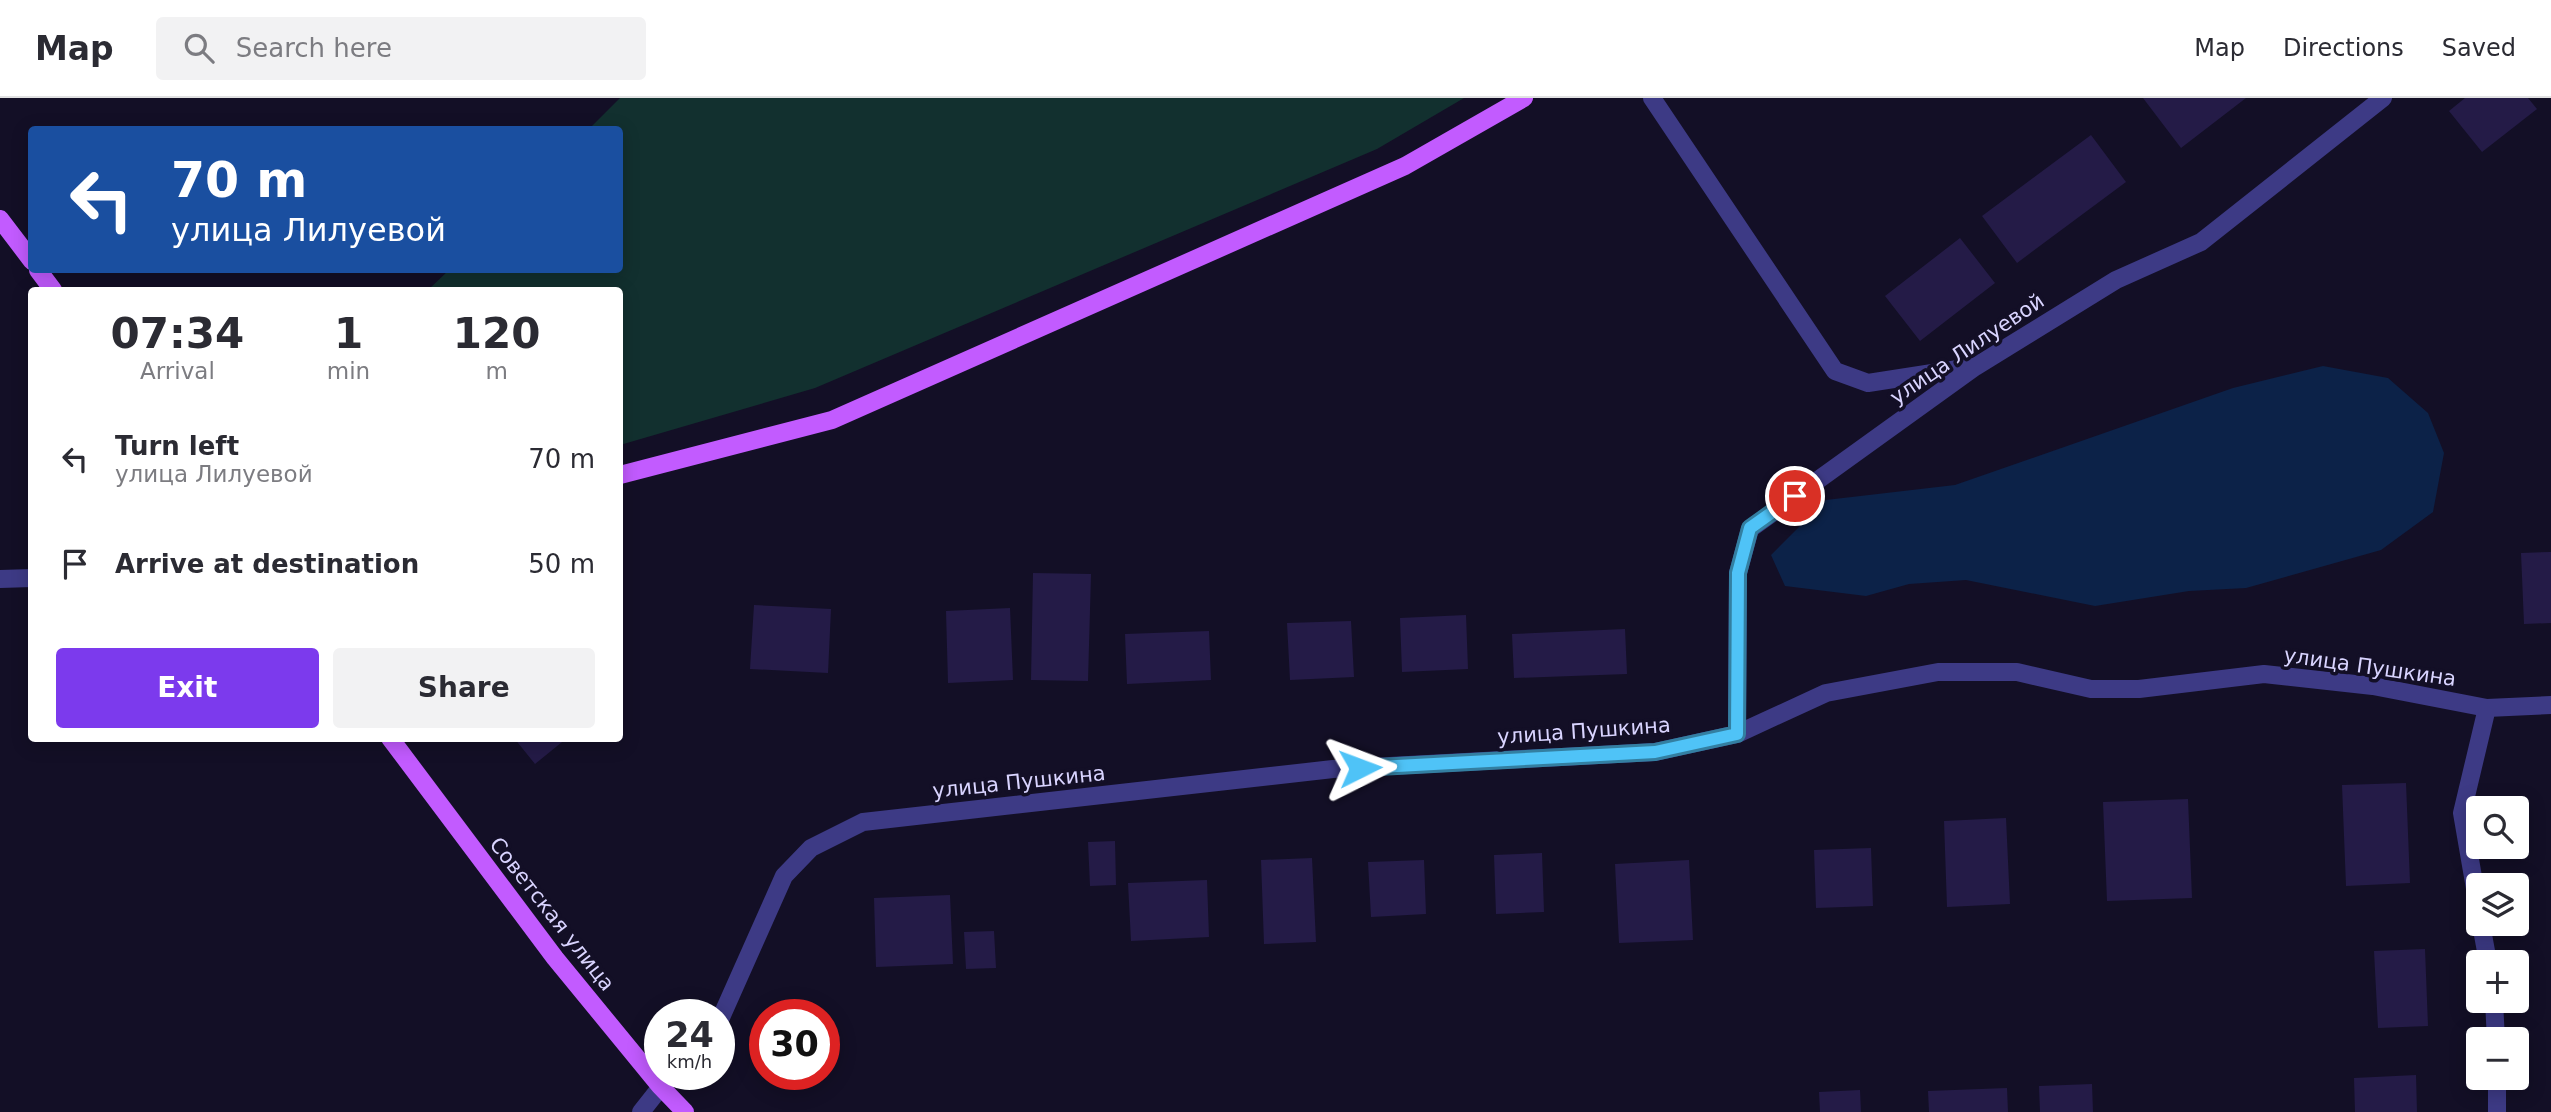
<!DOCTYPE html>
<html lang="en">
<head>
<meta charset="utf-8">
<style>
  body { margin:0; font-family:"DejaVu Sans",sans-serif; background:#f2f2f3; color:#2b2b33; height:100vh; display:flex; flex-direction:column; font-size:26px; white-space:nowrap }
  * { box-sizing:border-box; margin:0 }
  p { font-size:23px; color:#7c7c81 }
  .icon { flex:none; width:38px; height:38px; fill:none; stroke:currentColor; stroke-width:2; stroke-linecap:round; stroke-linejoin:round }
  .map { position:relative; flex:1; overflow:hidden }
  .drawer { position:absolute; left:28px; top:189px; width:595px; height:455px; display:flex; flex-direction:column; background:#fff; border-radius:7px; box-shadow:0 4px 18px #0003 }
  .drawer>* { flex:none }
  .top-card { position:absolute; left:28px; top:28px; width:595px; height:147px; border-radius:7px; box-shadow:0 4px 18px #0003; background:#1a4fa0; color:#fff; overflow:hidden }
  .fabs { position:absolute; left:2466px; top:698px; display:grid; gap:14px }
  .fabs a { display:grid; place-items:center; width:63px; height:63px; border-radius:7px; background:#fff; box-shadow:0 4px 18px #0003; font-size:35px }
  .speed { position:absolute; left:644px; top:901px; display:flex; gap:14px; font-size:35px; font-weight:700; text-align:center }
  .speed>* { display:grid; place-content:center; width:91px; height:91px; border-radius:50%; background:#fff; box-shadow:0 4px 18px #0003; line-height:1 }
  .speed small { font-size:18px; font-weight:400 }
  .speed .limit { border:10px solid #d22; background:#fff; color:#111 }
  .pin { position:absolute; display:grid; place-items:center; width:60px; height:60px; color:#fff; margin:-30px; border:4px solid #fff; border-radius:50%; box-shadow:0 2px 7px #0007 }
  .me { position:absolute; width:77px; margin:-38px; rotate:87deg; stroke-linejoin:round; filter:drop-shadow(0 0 5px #0008) }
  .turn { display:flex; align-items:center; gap:24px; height:147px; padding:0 28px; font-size:32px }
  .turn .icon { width:91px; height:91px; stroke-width:2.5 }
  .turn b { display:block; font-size:49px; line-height:60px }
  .eta { display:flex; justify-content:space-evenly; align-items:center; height:119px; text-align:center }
  .eta b { font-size:42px; font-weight:700; line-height:49px }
  .action { display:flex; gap:14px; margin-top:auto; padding:14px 28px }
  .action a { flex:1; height:80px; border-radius:7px; background:#7c3aed; color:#fff; font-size:28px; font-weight:700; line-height:80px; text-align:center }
  .action a+a { background:#f2f2f3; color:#2b2b33 }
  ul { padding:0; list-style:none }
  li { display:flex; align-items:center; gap:21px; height:105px; padding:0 28px }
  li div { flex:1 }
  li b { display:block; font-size:26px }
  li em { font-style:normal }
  header { display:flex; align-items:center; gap:42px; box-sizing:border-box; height:98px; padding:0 35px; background:#fff; border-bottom:2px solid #e1e1e2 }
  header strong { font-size:33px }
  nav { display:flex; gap:38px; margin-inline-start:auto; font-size:24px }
  .search { width:490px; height:63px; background:#f2f2f3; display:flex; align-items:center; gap:18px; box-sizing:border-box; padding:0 24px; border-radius:7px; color:#7c7c81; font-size:26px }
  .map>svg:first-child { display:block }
  .green { fill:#12302f }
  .water { fill:#0c2248 }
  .building { fill:#241b47 }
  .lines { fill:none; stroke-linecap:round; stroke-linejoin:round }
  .minor { stroke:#3d3a85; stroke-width:18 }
  .major { stroke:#c25bff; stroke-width:18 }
  .route-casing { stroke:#337fa1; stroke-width:18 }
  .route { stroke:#4fc3f7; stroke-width:12 }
  .labels { text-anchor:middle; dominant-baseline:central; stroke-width:7; stroke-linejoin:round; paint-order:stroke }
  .street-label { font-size:21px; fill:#d9d4ff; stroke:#130f26 }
</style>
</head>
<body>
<header>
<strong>Map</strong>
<div class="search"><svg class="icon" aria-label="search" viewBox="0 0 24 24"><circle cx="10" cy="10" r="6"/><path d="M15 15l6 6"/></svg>Search here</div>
<nav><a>Map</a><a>Directions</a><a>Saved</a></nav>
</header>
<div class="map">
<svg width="2551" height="1014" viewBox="0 0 2551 1014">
  <rect width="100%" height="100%" fill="#130f26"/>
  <path class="green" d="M620 0H1464L1377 51 815 290 620 347V192H428L449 172H620V32L589 31Z"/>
  <path class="water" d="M2323 268 2388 280 2428 315 2444 355 2433 414 2381 452 2246 490 2189 493 2095 508 1966 482 1909 486 1866 498 1785 488 1771 457 1826 402 1955 387 2233 290Z"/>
  <path class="building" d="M2143 0H2246L2181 50Z
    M2465 0H2528L2537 11 2482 54 2449 13Z
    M2091 37 2126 84 2017 165 1982 118Z
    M1960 140 1995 185 1920 243 1885 198Z
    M2551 454V525L2524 526 2521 455Z
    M1033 475 1091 476 1088 583 1031 582Z
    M754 507 831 511 828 575 750 571Z
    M1010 510 1013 582 948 585 946 513Z
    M1466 517 1468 571 1402 574 1400 520Z
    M1351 523 1354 579 1290 582 1287 525Z
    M1625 531 1627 576 1514 580 1512 536Z
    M1209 533 1211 582 1127 586 1125 536Z
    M514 640H567L535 666Z
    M2406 685 2410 785 2346 788 2342 687Z
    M2188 701 2192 800 2107 803 2103 704Z
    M2006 720 2010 806 1947 809 1944 723Z
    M1115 743 1116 787 1090 788 1088 744Z
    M1871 750 1873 808 1816 810 1814 752Z
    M1542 755 1544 814 1496 816 1494 757Z
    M1312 760 1316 844 1264 846 1261 762Z
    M1424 762 1426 816 1371 819 1368 764Z
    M1689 762 1693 842 1619 845 1615 766Z
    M1207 782 1209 839 1131 843 1128 785Z
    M950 797 953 866 876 869 874 800Z
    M994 833 996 870 966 871 964 834Z
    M2425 851 2428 928 2378 930 2374 853Z
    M2416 977 2417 1014H2355L2354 980Z
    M2092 986 2093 1014H2040L2039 988Z
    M2007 990 2008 1014H1929L1928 993Z
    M1860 992 1861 1014H1820L1819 994Z"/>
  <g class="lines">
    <path class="minor" d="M1652 0 1835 273 1868 285 1971 269
      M0 481 32 480
      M1737 636 1738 475 1750 431 1975 269 2116 182 2201 144 2383 0
      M2478 808 2462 715 2487 610
      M2481 826 2488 864
      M2494 903 2496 942
      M719 924 784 778 811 750 863 724 1333 671 1655 654 1737 636 1826 595 1938 574H2017L2091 591H2139L2264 576 2373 588 2487 610 2551 607
      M2497 980V1014
      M641 1014 671 976"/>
    <path class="major" d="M0 121 32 163
      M38 172 53 192
      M620 377 832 322 1405 68 1524 0
      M390 640 555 860 660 988 685 1014"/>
  </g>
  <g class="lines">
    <defs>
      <path id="route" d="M1360 670 1655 654 1737 636 1738 475 1750 430 1795 398"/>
    </defs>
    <use href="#route" class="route-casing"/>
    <use href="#route" class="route"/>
  </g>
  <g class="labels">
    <g class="street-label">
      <text transform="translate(1967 251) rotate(-34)">улица Лилуевой</text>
      <text transform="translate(2370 569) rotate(8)">улица Пушкина</text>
      <text transform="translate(1584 633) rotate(-4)">улица Пушкина</text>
      <text transform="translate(1019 684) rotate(-6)">улица Пушкина</text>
      <text transform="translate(552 816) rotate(52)">Советская улица</text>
    </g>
  </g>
</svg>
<div class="fabs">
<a><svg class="icon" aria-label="search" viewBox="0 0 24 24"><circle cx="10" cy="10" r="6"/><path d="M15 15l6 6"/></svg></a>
<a><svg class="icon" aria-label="layers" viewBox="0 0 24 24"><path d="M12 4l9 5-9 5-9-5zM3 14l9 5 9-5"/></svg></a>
<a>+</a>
<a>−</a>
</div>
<div class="speed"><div>24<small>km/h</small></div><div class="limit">30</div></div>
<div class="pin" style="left:1795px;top:398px;background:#d93025"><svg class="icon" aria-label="arrive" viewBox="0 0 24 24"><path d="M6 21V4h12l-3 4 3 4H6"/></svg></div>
<svg class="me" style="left:1360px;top:670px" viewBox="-20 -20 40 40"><path d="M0-17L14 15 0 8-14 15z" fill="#4fc3f7" stroke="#fff" stroke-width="4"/></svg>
<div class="top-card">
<div class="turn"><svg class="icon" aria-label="left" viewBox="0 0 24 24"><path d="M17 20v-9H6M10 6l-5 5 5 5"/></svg><div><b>70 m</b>улица Лилуевой</div></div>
</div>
<section class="drawer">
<div class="eta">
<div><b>07:34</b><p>Arrival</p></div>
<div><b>1</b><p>min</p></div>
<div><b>120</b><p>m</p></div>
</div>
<ul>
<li><svg class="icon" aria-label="left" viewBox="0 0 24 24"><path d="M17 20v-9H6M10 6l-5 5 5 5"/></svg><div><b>Turn left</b><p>улица Лилуевой</p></div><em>70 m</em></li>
<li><svg class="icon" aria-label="arrive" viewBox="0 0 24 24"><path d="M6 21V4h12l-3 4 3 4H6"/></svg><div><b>Arrive at destination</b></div><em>50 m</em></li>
</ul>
<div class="action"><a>Exit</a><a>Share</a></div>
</section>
</div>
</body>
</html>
